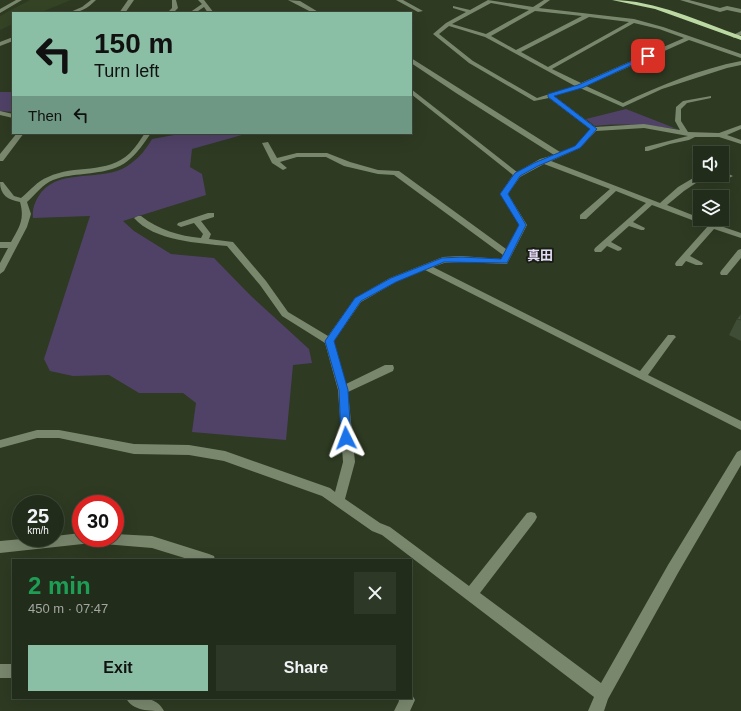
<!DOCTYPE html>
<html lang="en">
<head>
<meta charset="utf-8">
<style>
  body { margin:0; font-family:Arial,"Noto Sans JP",sans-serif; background:#2e3827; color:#f1f3f6; height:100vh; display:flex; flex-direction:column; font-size:15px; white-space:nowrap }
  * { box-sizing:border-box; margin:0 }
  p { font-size:13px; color:#a2a7a2 }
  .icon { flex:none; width:22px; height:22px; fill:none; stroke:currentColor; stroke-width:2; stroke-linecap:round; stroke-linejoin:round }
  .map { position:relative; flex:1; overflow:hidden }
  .panel { position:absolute; left:12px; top:559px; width:400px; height:140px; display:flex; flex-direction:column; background:#222c1a; border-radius:0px; box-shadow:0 4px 16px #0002,0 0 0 1px #3f4839 }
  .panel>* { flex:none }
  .top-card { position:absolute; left:12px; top:12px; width:400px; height:122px; border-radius:0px; box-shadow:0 4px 16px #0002,0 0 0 1px #3f4839; background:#8abfa5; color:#111; overflow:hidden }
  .fabs { position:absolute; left:693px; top:146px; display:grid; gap:8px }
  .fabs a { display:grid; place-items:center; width:36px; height:36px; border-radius:0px; background:#222c1a; box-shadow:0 4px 16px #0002,0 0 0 1px #3f4839; font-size:20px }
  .speed { position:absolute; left:12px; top:495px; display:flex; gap:8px; font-size:20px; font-weight:700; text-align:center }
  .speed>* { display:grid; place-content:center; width:52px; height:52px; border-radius:50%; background:#222c1a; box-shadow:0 4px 16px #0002,0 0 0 1px #3f4839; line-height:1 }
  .speed small { font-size:10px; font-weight:400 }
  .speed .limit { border:6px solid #d22; background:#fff; color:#111 }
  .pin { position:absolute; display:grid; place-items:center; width:34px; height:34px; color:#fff; margin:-17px; border-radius:8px; box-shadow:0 2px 6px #0006 }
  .me { position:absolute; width:44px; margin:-22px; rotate:357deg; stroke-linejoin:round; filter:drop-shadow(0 0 3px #0008) }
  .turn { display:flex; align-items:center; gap:14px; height:84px; padding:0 16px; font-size:18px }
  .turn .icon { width:52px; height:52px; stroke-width:2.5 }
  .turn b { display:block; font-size:28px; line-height:34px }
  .then { display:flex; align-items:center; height:38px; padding:0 16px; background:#0003; gap:8px; font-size:15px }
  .round { display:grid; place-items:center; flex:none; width:42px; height:42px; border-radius:0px; background:#2e3827 }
  .headline { display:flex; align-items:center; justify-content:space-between; height:68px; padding:0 16px }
  h1 { font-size:24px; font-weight:700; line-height:30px; color:#1e9e55 }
  .cta { display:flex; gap:8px; margin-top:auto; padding:8px 16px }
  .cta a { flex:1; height:46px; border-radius:0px; background:#8abfa5; color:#111; font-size:16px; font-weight:700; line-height:46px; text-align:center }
  .cta a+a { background:#2e3827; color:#f1f3f6 }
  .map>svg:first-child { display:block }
  .built { fill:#354425 }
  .green { fill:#504267 }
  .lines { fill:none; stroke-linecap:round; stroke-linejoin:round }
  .minor { fill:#79876d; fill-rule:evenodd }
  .major { fill:#bcd8a3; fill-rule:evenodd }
  .wall { fill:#404d36 }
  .building { fill:#4b593f; stroke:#343e2c }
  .route { fill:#1a73e8; stroke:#114b97 }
  .labels { text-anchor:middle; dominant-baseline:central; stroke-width:4; stroke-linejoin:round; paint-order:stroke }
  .quarter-label { font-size:13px; font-weight:bold; fill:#e6dcf9; stroke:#1a1f14 }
</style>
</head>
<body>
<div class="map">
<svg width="741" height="711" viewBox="0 0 741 711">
  <rect width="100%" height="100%" fill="#2e3a22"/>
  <path class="built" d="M30 0H71L39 13H13V24L0 30V16Z"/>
  <path class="green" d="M0 92H13V112L0 111Z
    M626 109 677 129C649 125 623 123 595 126L586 119Z
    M185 133H249L192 149 190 167 202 174 206 195 123 221 134 231 171 254 214 258 250 295 309 349 312 363 293 365 286 440 192 432 196 403 183 393H139L109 375 73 376 50 371 44 359 90 216 33 218C32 210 34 204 38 197 55 168 96 181 122 169 136 162 145 151 152 139Z"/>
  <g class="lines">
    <path class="minor" d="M16 0H22L0 13V9Z
      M91 0H96C88 8 80 13 68 13L82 7Z
      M128 0H134L125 13H119Z
      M172 0H176L178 8 173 13H167L172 8Z
      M198 0H204L214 13H208L204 7 195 13H189L202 4Z
      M288 0 300 1 320 13H313Z
      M396 0H403L423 11 418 12Z
      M488 0 533 7 544 0H550L539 8 634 19 663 27 741 54V58L689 40 586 86 623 103C661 85 700 69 741 61V65L727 68 662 89 623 107 580 88 554 96 595 127 644 124 680 130 675 121 676 107 683 101 711 96V98L687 103 681 109V121L688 132 719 133 741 125V129L727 135 741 140V144L719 137H695L689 140 670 144 648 151H645V147L688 136 644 128 596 131 580 148 551 161 660 203 678 187 700 174 708 175 684 191 667 205 700 218V219L741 233V238L714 229 690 256 703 263 702 265H696L686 261 682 266H676L675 264 676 262 708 226 652 205 633 222 645 228 644 230H641L629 226 611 242 622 248 621 250 618 251 607 246 601 252H595L594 250 595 248 646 203 616 191 586 219H580V215L610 189 544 164 520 177 508 194 527 225 507 264 461 262 444 263 433 267 640 371 668 335H674L676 337 674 339 648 375 741 421V430L425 270 396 282 361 302 334 341 346 384 385 365H393L394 368 393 371 348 392 355 462 345 499 380 523 390 527 469 586 527 513 531 512 535 513 537 517 535 521 480 593 601 683 668 565 737 452 741 450V465L678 573 608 699 604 711H588L594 697 382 535 372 531 322 496 224 461 189 455 134 454 59 438H37L0 448V440L37 430H59L134 444 189 445 225 451 330 488 335 492 343 462 338 390 325 343 282 316 260 285 227 246C199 243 154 241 134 218L138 216H141C159 230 179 236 201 238L203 234 194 223 181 227 177 225 178 223 208 213H214V217L201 221 211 234 209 239 233 242 266 281 288 312 328 336 355 298 390 278 443 257 461 256 501 259 503 255 394 175 378 174 344 166 326 157H297L280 162 287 168 283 170 272 163 262 143 268 142 277 158 297 153H327L350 162 378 170 399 171 506 249 519 225 500 194 513 175 411 94V89L517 172 540 159 554 155 456 93 411 63V58L560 152 576 146 590 129 549 98 534 101 469 63 433 34 446 23 466 12 453 8V6L470 10ZM491 3 529 10 486 34 452 24ZM535 11 582 16 516 50 491 36ZM589 17 629 22 548 67 521 52ZM634 23 659 29 684 38 581 83 552 69ZM449 26 485 37 575 86 537 98 473 61 439 34Z
      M680 0H689L720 8 727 6 741 9V13L727 10 720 12Z
      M741 31V35L734 38 731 36Z
      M13 37V41L0 46V42Z
      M0 111 13 114V118L0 115Z
      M17 133H24L3 161H0V154Z
      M145 133H151C130 164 122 170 84 174 74 175 63 176 53 180 43 184 36 194 27 202L31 214 27 227 4 271 0 274V263L8 248H0V242H11C19 227 25 220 20 202 8 200 0 195 0 182H3L14 196 21 198C30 191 37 181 48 177 75 164 107 175 130 153 136 147 140 140 145 133Z
      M722 171 733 176 729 178 720 175H722Z
      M741 249V258L727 275H721L720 273 721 271 738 250Z
      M81 533V538H115V534L152 536 209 554 214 556 215 560H191L152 548 92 543 0 553V541L33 538H55V536Z
      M0 664H13V678H0Z
      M411 693 415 700 410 711H394L399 701 398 698H411Z
      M126 698C139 698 157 696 164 711 150 711 132 711 126 698Z"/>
    <path class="major" d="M612 0C655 0 701 22 741 36V40L655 9Z"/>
  </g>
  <path class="wall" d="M741 314V341L729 335 737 319Z"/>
  <path class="building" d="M741 314V320L737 319Z"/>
  <path class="route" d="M646 55 651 56 582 88 554 96 597 129 580 148 538 166 520 176 508 194 526 225 507 263 444 262 396 282 361 301 334 341 348 390 351 438 349 441H342L341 438 339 390 325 341 355 298 391 278 442 258 461 257 501 259 519 225 500 194 515 173 534 163 575 146 590 129 548 97V94L578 85Z"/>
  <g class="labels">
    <g class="quarter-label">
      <text x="540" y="255">真田</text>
    </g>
  </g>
</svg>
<div class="fabs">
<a><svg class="icon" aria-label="sound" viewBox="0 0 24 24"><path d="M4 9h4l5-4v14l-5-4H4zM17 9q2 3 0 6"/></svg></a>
<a><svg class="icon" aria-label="layers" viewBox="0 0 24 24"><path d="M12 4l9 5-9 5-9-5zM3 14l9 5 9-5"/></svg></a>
</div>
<div class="speed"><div>25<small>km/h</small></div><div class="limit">30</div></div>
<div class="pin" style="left:648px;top:56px;background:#d93025"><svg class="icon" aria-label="arrive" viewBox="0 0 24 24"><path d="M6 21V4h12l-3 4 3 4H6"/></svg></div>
<svg class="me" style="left:346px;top:438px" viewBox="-20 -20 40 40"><path d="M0-17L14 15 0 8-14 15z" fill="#1a73e8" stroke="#fff" stroke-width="4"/></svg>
<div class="top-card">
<div class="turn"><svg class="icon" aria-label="left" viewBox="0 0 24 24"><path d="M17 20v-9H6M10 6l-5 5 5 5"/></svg><div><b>150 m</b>Turn left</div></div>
<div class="then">Then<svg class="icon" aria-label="left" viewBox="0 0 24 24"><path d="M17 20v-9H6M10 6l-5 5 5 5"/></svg></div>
</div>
<section class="panel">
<div class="headline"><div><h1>2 min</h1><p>450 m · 07:47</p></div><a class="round"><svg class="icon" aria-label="close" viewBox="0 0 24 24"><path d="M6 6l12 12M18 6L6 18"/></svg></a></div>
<div class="cta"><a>Exit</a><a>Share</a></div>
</section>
</div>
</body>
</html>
